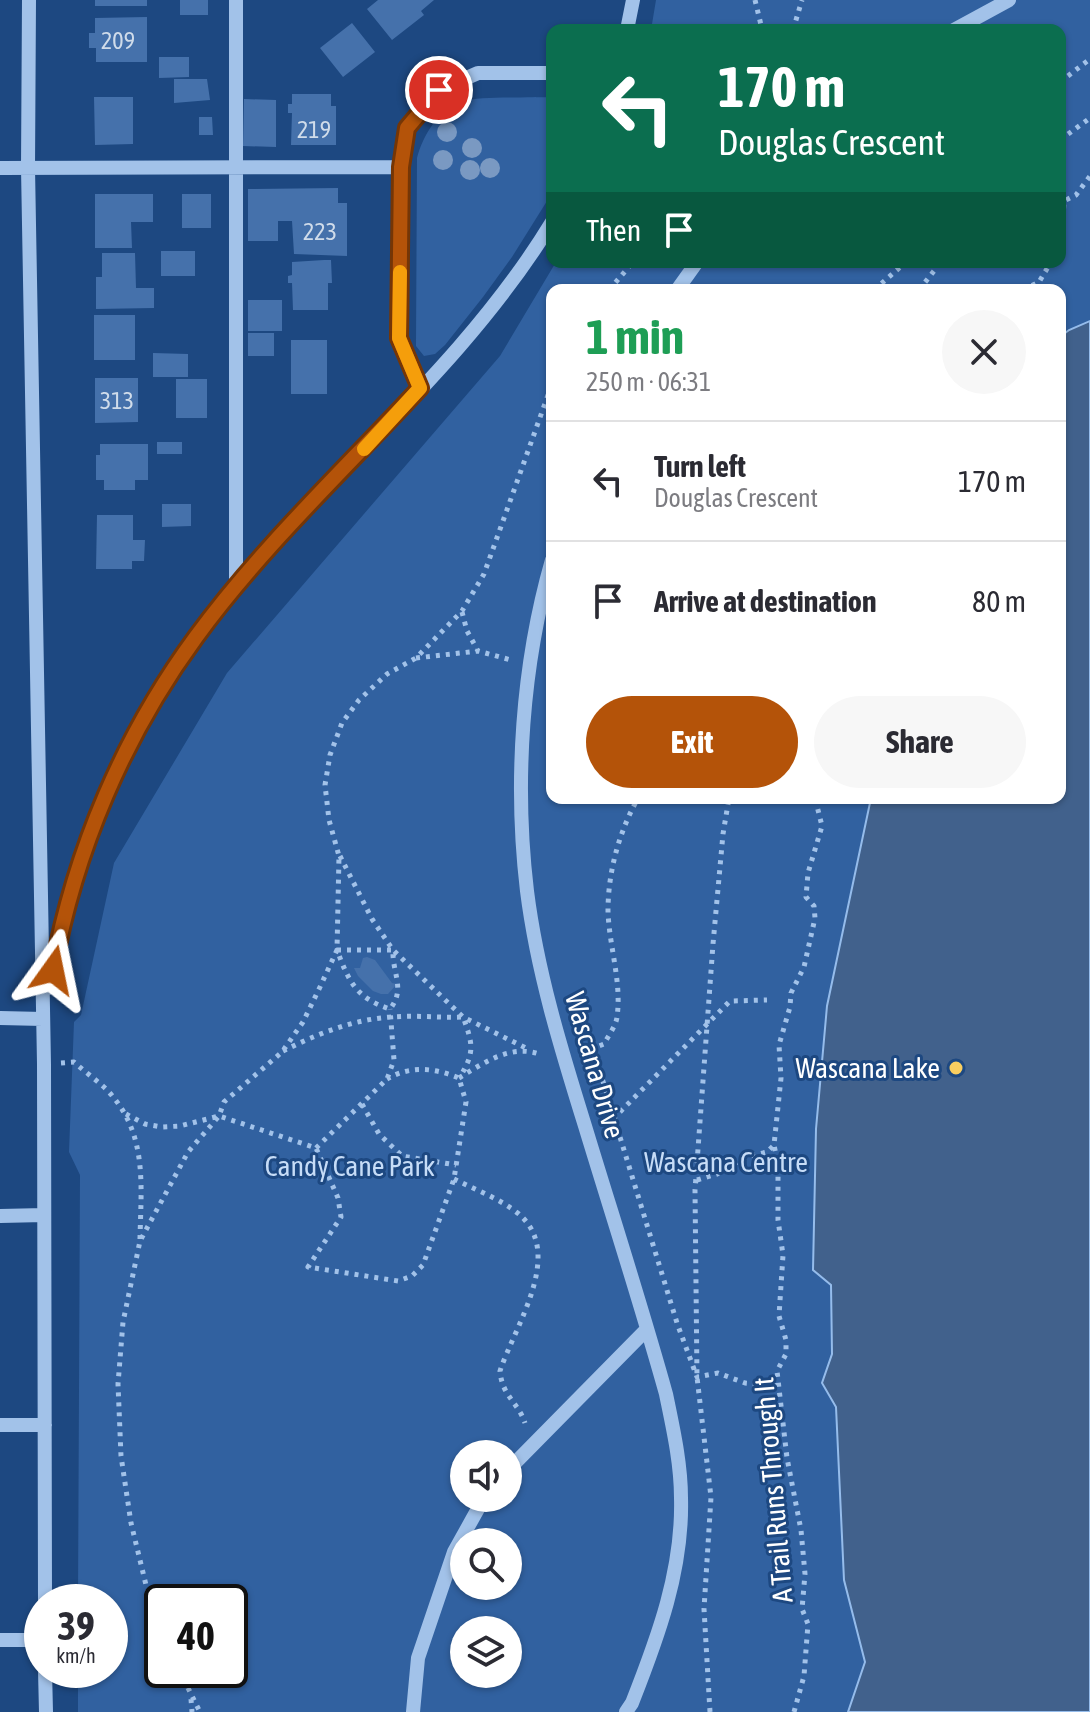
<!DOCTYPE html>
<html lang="en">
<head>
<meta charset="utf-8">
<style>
  body { margin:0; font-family:"Asap Condensed",sans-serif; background:#f7f7f7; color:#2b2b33; height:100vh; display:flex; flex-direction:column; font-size:30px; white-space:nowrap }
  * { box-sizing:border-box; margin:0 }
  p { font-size:26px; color:#7c7c81 }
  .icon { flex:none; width:44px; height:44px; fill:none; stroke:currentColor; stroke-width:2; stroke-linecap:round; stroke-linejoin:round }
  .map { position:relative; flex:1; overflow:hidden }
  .drawer { position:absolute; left:546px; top:284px; width:520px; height:520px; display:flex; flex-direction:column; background:#fff; border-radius:16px; box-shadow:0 2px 6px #0004 }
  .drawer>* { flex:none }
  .hud { position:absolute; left:546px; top:24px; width:520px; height:244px; border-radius:16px; box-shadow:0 2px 6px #0004; background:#0b6e4f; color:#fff; overflow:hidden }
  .fabs { position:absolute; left:450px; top:1440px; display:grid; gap:16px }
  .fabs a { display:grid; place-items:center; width:72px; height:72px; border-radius:50%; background:#fff; box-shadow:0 2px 6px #0004; font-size:40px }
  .speed { position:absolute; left:24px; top:1584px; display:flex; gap:16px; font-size:40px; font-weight:700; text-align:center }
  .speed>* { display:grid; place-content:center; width:104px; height:104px; border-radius:50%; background:#fff; box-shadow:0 2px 6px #0004; line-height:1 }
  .speed small { font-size:20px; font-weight:400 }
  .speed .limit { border:4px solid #111; border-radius:12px; background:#fff; color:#111 }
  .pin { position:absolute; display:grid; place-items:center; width:68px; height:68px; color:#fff; margin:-34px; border:4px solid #fff; border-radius:50%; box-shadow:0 2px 8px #0007 }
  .me { position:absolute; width:88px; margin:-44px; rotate:12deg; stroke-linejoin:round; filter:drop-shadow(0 0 6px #0008) }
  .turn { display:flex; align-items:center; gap:28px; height:168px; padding:0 40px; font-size:36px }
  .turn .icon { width:104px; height:104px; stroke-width:2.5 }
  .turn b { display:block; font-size:56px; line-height:68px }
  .then { display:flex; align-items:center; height:76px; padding:0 40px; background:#0003; gap:16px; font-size:30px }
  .round { display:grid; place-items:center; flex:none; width:84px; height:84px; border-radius:42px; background:#f7f7f7 }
  .summary { display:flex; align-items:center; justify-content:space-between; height:136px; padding:0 40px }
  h1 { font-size:48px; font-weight:700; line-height:60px; color:#1e9e55 }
  .primary-button { display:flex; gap:16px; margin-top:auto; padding:16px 40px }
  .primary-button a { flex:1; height:92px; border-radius:48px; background:#b45309; color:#fff; font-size:32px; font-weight:700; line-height:92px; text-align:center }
  .primary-button a+a { background:#f7f7f7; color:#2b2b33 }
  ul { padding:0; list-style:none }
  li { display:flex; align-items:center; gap:24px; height:120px; padding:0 40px; border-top:2px solid #e1e1e2 }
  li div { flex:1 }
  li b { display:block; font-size:30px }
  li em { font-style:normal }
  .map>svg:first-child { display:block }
  .green { fill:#3161a0; fill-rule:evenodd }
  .water { fill:#41618c; stroke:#95bceb; stroke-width:2 }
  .building { fill:#4571ab }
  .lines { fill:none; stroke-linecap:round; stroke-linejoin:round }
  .path { stroke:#a2c2e9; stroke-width:5; stroke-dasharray:4 6; stroke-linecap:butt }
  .minor { stroke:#a2c2e9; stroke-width:14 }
  .tree { fill:#7a99c2 }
  .route-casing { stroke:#753606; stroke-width:20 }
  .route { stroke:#b45309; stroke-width:14 }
  .slow { stroke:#f59e0b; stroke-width:14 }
  .poi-dot { fill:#f9ce60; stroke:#1d4881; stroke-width:3 }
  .labels { text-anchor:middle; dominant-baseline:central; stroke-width:6; stroke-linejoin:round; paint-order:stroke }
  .number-label { font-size:24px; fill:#d0dcea }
  .street-label { font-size:28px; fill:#fff; stroke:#1d4881 }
  .poi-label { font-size:28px; fill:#fff; stroke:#1d4881; text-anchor:end }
  .park-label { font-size:28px; fill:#c6dcf7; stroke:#1d4881 }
</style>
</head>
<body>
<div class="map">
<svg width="1090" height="1712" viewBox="0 0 1090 1712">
  <rect width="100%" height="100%" fill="#1d4881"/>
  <path class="green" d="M656 0H1090V1712H78V1670H110V1602H78L80 1175 69 1152 74 1022 81 1015 114 863 227 673 500 356 556 262H1060V30H651ZM552 290H1060V798H552ZM464 1454H508V1498H464ZM464 1542H508V1586H464ZM162 1602H230V1670H162ZM464 1630H508V1674H464Z
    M552 97V193L512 257 483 297 445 345 435 354 424 356 416 346 417 158C423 135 438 110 463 101 480 96 532 98 552 97Z"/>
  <path class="water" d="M1090 321V1712H848L865 1662 844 1580 836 1407 822 1383 832 1354 831 1285 813 1270 816 1129 827 1006 871 798H1060V337L1069 330Z"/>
  <path class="building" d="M95 0H147V6H95Z
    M180 0H208V15H180Z
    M378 0H434L421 11 424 15 392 40 367 9Z
    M147 17V62H96V48H89V33H95V18Z
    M352 23 375 52 343 77 320 48Z
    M159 57H189V77L159 78Z
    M174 79H207L210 100 174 103Z
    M292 94H331V106H336V145H291L292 113H288V104H292Z
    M94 97H133V144L95 145Z
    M244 99 276 100V147L243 146Z
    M199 117H212L213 135H199Z
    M338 188V203H347V256L294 254 292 221H278V241H248V189Z
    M95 194H153V222H131L132 248H95Z
    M182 194H211V228H182Z
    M161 251H195V276H161Z
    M102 253H135L136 288H154V308L96 309V277H102Z
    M324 260H331L332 283H328V310H293L292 283H288V276L292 275V262Z
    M248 300H282V331H248Z
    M94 315H135V360H94Z
    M248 333H274V356H248Z
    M291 340H327V394H291Z
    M153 353 188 354V377H153Z
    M95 378H138V422L95 423Z
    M176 379H207V418H176Z
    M157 442H182V454H157Z
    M100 444H148V480H135V490H104V480H96V455H100Z
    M162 504H191V526L162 527Z
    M97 515H133V540H145L144 561H132V569H96Z
    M367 957 375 960 392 983 397 984 388 994H381L373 991 358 976 354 968H360L363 958Z"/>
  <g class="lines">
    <path class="path" d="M755 0 761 25 767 30
      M793 30 802 0
      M1060 82 1090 59
      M1060 140 1090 118
      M1060 228 1063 219 1064 201 1076 195 1090 176
      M609 290 633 262
      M874 290 906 262
      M919 290 941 262
      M1023 290 1039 282 1051 262
      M462 612 467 631 478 651
      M416 658 478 651 511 660
      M340 856 372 919 393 950 463 1017 528 1049
      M337 950H393C392 973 406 989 390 1009 356 998 349 982 337 950Z
      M283 1051C317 1034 354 1019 392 1017 416 1015 439 1018 463 1017 473 1044 475 1052 460 1077
      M581 1053 604 1044C608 1036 616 1026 617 1017 622 982 609 946 608 911 608 872 619 832 638 798
      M61 1063 74 1062C85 1072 98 1081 108 1091 148 1134 141 1185 140 1239
      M589 1066 601 1075 677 1323 697 1377 718 1373 745 1383 779 1386
      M459 1078C485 1062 512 1043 542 1055
      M362 1104 379 1134 402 1156 456 1165
      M126 1114 145 1124 162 1127 180 1126 219 1116 316 1148 338 1198 341 1217 308 1267 398 1281 412 1276 423 1265 454 1179 466 1102 459 1078C435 1068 411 1065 387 1079
      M613 1119 730 1001 767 1000
      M316 1148 387 1079 394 1060 390 1009
      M454 1179C474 1189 496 1197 515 1211 568 1250 515 1325 500 1371 502 1396 518 1402 525 1423
      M697 1180 717 1174 746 1157 767 1152 774 1145
      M162 1631 146 1585 131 1523 121 1456 118 1384 123 1322 140 1241 188 1152 219 1116 224 1102 282 1052 303 1022 320 987 337 950 339 856 329 820 325 785 330 755 342 723 359 700 387 674 416 658 462 611 484 574 552 384
      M179 1670 200 1712
      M191 1699 192 1712
      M710 1712 704 1609 711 1497 697 1377 695 1190 713 944 723 834 729 798
      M794 1712 804 1676 808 1624 802 1609 805 1574 801 1530 787 1458 777 1371 786 1354V1340L779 1316 783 1255 778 1220V1164L774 1145 781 1078 779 1045 790 1007 791 993 804 967 815 918 814 906 806 897 808 873 822 826 815 798"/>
    <path class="minor" d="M29 0 28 168 44 1064 45 1602
      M236 0V586
      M627 30 633 0
      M954 30 1009 0
      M0 168 401 167
      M677 290 697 262
      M420 388 399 338 401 167 407 128 439 90 478 73H552
      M552 560C522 665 514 782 527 891 537 971 561 1049 585 1126 612 1215 641 1304 666 1394 673 1428 681 1463 681 1498 683 1570 658 1637 632 1703L626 1712
      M49 988C77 839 138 702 236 587 340 464 468 360 552 222
      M0 1018 43 1019
      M0 1216 44 1215
      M0 1425H45
      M508 1470 647 1329
      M0 1640H42
      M45 1670 46 1712
      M413 1712 418 1658 454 1552 484 1498"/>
  </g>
  <g class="tree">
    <circle cx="447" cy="132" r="10"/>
    <circle cx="472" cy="148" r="10"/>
    <circle cx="443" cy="160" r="10"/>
    <circle cx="490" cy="168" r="10"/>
    <circle cx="470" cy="170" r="10"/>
  </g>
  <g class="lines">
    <defs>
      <path id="route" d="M53 970C75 850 124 735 196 637 260 549 346 468 420 388L399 338 401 167 407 128 439 90"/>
    </defs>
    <use href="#route" class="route-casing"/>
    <use href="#route" class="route"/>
    <path class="slow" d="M364 449 420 388 399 338 400 272"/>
  </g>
  <circle class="poi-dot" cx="956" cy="1068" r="8"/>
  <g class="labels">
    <g class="number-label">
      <text x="118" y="40">209</text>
      <text x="314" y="129">219</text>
      <text x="320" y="231">223</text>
      <text x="117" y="400">313</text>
    </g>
    <g class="street-label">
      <text transform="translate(595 1065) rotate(74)">Wascana Drive</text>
      <text transform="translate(773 1490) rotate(-95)">A Trail Runs Through It</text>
    </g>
    <g class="poi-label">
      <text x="940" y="1068">Wascana Lake</text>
    </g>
    <g class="park-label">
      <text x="726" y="1162">Wascana Centre</text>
      <text x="350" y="1166">Candy Cane Park</text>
    </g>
  </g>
</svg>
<div class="fabs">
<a><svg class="icon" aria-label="sound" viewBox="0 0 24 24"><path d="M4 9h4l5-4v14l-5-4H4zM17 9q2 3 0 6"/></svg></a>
<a><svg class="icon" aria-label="search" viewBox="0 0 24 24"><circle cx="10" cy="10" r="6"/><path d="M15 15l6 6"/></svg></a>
<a><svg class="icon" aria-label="layers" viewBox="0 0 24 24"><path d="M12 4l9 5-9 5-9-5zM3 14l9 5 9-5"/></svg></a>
</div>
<div class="speed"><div>39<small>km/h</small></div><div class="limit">40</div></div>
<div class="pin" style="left:439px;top:90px;background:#d93025"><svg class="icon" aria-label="arrive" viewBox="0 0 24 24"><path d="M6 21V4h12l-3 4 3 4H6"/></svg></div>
<svg class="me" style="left:53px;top:970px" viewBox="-20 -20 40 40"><path d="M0-17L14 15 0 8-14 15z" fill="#b45309" stroke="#fff" stroke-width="4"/></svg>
<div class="hud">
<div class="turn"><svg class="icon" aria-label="left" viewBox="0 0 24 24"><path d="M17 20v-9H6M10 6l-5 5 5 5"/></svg><div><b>170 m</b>Douglas Crescent</div></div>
<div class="then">Then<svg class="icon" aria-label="arrive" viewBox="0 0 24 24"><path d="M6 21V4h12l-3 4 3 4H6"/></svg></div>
</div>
<section class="drawer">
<div class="summary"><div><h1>1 min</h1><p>250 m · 06:31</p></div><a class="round"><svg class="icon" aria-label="close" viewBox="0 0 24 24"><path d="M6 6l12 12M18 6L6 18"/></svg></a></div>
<ul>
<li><svg class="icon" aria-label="left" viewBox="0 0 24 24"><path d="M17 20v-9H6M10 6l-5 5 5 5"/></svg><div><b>Turn left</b><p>Douglas Crescent</p></div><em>170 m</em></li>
<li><svg class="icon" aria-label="arrive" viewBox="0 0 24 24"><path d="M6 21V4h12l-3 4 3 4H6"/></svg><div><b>Arrive at destination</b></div><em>80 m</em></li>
</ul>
<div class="primary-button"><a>Exit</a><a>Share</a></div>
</section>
</div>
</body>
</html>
